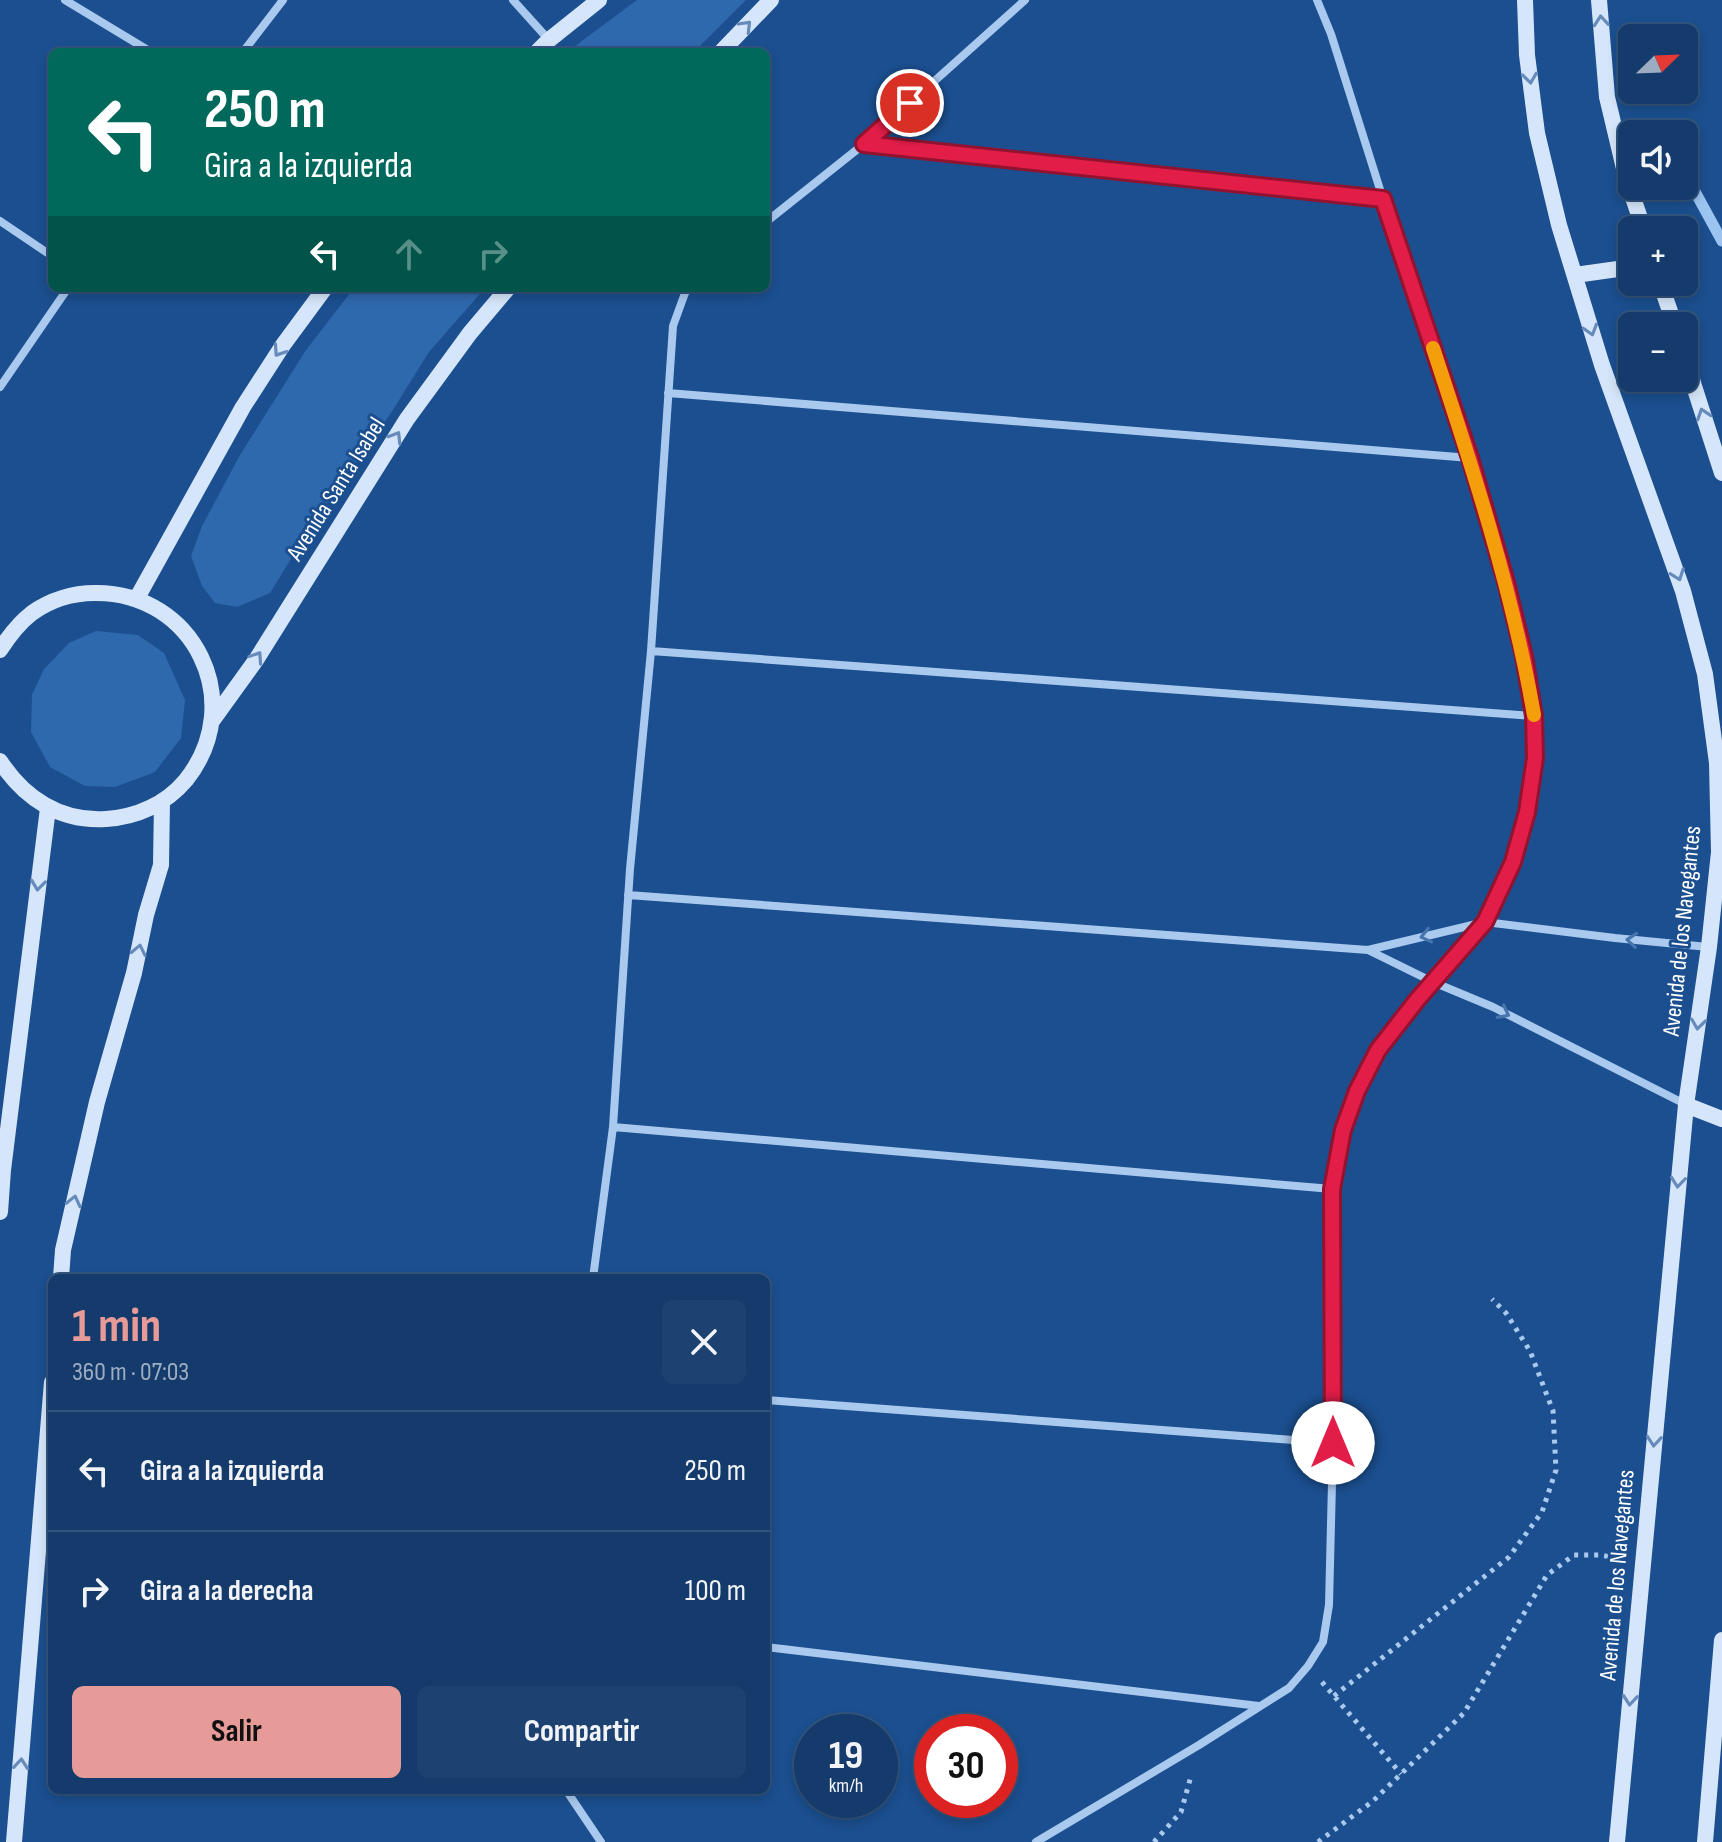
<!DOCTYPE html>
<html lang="es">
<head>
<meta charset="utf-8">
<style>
  body { margin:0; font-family:"Sofia Sans Condensed",sans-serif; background:#1d4271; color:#f1f3f6; height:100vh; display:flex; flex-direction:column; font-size:30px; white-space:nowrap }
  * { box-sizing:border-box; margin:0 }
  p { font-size:26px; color:#9dadc1 }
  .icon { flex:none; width:44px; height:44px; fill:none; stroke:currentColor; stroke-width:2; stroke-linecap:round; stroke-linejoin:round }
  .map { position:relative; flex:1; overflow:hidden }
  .details { position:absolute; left:48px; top:1274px; width:722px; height:520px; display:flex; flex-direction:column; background:#143b6b; border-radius:12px; box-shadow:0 4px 12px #0003,0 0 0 2px #33557e }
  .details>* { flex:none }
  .top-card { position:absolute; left:48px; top:48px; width:722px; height:244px; border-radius:12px; box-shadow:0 4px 12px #0003,0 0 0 2px #33557e; background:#00695c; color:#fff; overflow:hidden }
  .needle { width:52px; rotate:67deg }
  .buttons { position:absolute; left:1618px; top:24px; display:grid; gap:16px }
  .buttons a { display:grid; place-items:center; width:80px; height:80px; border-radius:12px; background:#143b6b; box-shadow:0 4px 12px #0003,0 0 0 2px #33557e; font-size:40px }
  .speed { position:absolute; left:794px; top:1714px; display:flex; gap:16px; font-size:40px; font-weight:700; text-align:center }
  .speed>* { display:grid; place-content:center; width:104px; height:104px; border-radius:50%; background:#143b6b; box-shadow:0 4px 12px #0003,0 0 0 2px #33557e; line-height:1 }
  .speed small { font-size:20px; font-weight:400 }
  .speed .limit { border:12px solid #d22; background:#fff; color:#111 }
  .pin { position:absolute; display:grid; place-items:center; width:68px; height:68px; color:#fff; margin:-34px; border:4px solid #fff; border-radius:50%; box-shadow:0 2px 8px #0007 }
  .me { position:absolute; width:88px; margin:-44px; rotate:0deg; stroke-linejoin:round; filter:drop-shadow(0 0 6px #0008) }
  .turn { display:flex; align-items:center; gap:28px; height:168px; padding:0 24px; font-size:36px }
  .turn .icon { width:104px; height:104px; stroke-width:2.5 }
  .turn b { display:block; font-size:56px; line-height:68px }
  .lanes { display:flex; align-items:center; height:76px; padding:0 24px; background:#0003; justify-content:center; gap:40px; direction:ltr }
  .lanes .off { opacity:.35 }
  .round { display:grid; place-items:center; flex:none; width:84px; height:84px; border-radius:12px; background:#1d4271 }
  .overview { display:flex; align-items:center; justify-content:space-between; height:136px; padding:0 24px }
  h1 { font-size:48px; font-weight:700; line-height:60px; color:#e69b98 }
  .button { display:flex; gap:16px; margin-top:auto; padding:16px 24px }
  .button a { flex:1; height:92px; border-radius:12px; background:#e69b98; color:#111; font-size:32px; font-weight:700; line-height:92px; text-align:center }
  .button a+a { background:#1d4271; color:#f1f3f6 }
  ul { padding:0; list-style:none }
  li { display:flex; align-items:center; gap:24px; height:120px; padding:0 24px; border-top:2px solid #33557e }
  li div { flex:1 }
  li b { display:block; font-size:30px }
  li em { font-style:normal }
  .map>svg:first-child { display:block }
  .park { fill:#2e69ad }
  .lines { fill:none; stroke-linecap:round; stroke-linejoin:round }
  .stream { stroke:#9cc4f0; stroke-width:11 }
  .path { stroke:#a9c9ee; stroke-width:5; stroke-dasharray:4 6; stroke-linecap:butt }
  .street { stroke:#a9c9ee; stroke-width:8 }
  .secondary { stroke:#d6e6fa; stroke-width:16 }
  .oneway { stroke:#668bba }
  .oneway2 { stroke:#4674ac }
  .route-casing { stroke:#92132f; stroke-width:20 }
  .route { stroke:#e11d48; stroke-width:14 }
  .slow { stroke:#f59e0b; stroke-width:14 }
  .labels { text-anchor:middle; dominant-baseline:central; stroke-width:6; stroke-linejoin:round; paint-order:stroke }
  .street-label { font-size:24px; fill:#fff; stroke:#1b4f8f }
</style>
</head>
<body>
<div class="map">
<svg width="1722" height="1842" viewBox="0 0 1722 1842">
  <rect width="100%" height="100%" fill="#1b4f8f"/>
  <path class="park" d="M637 0H746L694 52H567Z
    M354 288H485L429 352 391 413 313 523 270 593 237 607 215 603 202 586 191 556 202 526 240 455 306 350Z
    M96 631 138 635 164 653 185 700 181 738 155 772 115 787 85 786 50 767 31 732 32 695 44 669 69 643Z"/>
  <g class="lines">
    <path class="stream" d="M1687 177 1722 241"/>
    <path class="path" d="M1322 1682 1401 1774
      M1334 1696 1509 1557 1542 1512 1556 1470 1553 1411 1530 1351 1506 1313 1492 1299
      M1154 1842 1181 1812 1191 1776
      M1318 1842 1373 1801 1464 1713 1547 1575 1574 1555H1600L1618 1558"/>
    <path class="street" d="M65 0 151 52
      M513 0 549 40
      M243 52 283 0
      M864 144 1383 199
      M0 221 52 256
      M766 222 864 144 1025 0
      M0 387 68 288
      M668 393 1470 458
      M651 651 1534 716
      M628 895 1368 950 1485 922 1615 938 1708 947
      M1368 950 1433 982 1493 1007 1685 1104
      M613 1127 1332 1189
      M593 1278 613 1127 630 869 651 651 673 326 685 293 689 288
      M766 1400 1333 1443
      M766 1647 1259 1706
      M566 1790 601 1842
      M1036 1842 1199 1745 1289 1688 1308 1666 1323 1642 1329 1605 1333 1443 1332 1189 1343 1130 1357 1091 1378 1050 1402 1019 1485 922 1513 862 1527 812 1535 758 1534 716 1524 656 1506 582 1470 458 1383 199 1331 34 1317 0"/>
    <path class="secondary" d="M1525 0 1527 55 1537 133 1559 225 1602 365 1683 591 1705 674 1717 763 1719 852 1709 947 1686 1105 1617 1842
      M1599 0 1607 97 1626 177 1644 230
      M537 52 549 40 599 0
      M721 52 771 0
      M1575 275 1632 267
      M1660 282 1675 326
      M1684 355 1722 473
      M137 598 243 407 283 345 325 288
      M0 650C9 636 19 623 32 613 50 600 73 593 95 593 194 592 248 702 186 780 166 804 137 817 106 819 60 822 24 798 0 761
      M212 721 256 660 407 419 470 333 508 288
      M1686 1105 1722 1119
      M0 1212 3 1170 48 808
      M61 1278 63 1250 97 1102 134 973 146 915 161 865 162 801
      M14 1842 52 1382
      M1705 1842 1722 1640"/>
  </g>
  <defs><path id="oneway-chevron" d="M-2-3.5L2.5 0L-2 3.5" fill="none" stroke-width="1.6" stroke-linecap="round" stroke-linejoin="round" transform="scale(2)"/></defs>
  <g class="oneway">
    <use href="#oneway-chevron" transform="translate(1601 21) rotate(-95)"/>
    <use href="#oneway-chevron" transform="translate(746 26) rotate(-46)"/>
    <use href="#oneway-chevron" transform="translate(1530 78) rotate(82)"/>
    <use href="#oneway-chevron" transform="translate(1591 330) rotate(73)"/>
    <use href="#oneway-chevron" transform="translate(279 351) rotate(124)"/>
    <use href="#oneway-chevron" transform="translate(1703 414) rotate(-108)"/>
    <use href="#oneway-chevron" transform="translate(396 437) rotate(-58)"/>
    <use href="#oneway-chevron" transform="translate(1678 575) rotate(70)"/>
    <use href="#oneway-chevron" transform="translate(257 657) rotate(-56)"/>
    <use href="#oneway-chevron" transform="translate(38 885) rotate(97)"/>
    <use href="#oneway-chevron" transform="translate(139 950) rotate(-78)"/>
    <use href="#oneway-chevron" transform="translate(1698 1024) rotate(98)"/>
    <use href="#oneway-chevron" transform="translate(1678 1182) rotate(96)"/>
    <use href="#oneway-chevron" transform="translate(74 1201) rotate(-77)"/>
    <use href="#oneway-chevron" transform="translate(1654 1441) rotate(95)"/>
    <use href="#oneway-chevron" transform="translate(1630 1700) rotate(95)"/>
    <use href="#oneway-chevron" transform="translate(21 1764) rotate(-85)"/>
  </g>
  <g class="oneway2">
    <use href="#oneway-chevron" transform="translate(1426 936) rotate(167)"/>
    <use href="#oneway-chevron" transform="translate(1632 940) rotate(-175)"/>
    <use href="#oneway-chevron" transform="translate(1504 1013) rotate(27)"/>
  </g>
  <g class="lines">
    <defs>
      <path id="route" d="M910 103 864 144 1383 199 1470 458 1506 582 1524 656 1534 716 1535 758 1527 812 1513 862 1485 922 1417 1000 1378 1050 1357 1091 1343 1130 1332 1189 1333 1443"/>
    </defs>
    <use href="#route" class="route-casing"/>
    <use href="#route" class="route"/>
    <path class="slow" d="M1433 348C1473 469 1512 589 1534 715"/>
  </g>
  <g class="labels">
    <g class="street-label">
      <text transform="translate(336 489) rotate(-58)">Avenida Santa Isabel</text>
      <text transform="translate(1682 931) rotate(-84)">Avenida de los Navegantes</text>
      <text transform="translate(1617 1575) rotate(-85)">Avenida de los Navegantes</text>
    </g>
  </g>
</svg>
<div class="buttons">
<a><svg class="needle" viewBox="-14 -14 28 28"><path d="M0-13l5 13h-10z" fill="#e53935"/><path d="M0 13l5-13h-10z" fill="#9dadc1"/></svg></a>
<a><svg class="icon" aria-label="sound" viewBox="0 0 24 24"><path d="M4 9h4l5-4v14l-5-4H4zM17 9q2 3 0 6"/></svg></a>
<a>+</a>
<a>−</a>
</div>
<div class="speed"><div>19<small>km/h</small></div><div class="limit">30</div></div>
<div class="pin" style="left:910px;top:103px;background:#d93025"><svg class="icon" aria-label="arrive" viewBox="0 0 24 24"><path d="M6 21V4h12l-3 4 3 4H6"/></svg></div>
<svg class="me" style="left:1333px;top:1443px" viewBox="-20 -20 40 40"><circle r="19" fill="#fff"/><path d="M0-13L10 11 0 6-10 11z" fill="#e11d48"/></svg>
<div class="top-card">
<div class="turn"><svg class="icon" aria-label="left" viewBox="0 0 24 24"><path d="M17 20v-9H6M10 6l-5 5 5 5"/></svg><div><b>250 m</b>Gira a la izquierda</div></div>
<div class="lanes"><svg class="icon" aria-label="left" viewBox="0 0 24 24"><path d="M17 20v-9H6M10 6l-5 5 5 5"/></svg><svg class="icon off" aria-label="ahead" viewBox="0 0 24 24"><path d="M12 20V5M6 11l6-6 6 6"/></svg><svg class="icon off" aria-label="right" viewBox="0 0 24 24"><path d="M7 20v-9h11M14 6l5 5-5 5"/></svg></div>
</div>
<section class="details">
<div class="overview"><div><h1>1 min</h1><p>360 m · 07:03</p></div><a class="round"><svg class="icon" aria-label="close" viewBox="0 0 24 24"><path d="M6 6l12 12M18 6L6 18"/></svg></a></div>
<ul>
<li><svg class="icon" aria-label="left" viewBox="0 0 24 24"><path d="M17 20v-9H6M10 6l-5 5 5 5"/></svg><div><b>Gira a la izquierda</b></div><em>250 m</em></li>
<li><svg class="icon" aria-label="right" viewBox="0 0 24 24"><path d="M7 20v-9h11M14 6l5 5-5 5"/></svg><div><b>Gira a la derecha</b></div><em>100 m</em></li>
</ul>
<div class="button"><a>Salir</a><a>Compartir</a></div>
</section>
</div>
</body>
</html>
